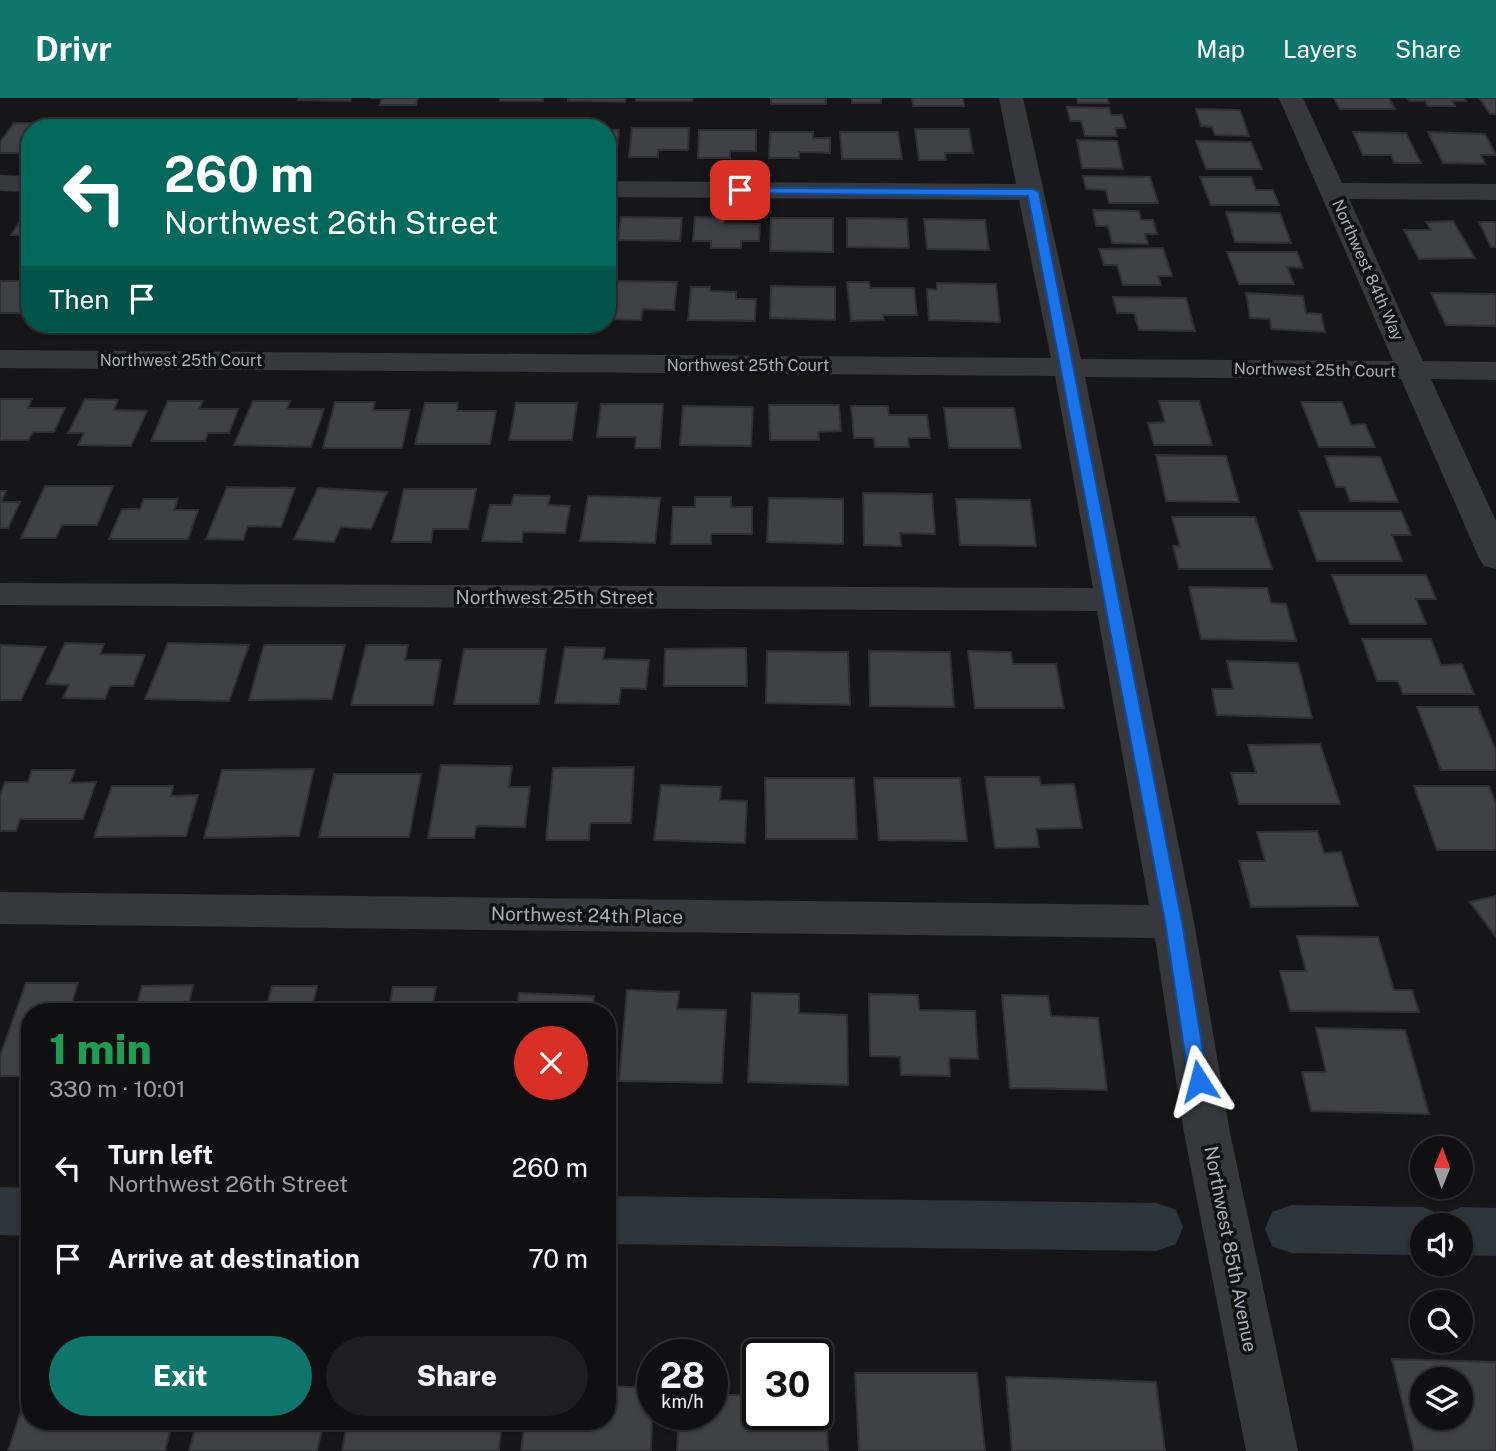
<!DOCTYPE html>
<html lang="en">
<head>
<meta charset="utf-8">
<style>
  body { margin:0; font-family:"Public Sans",sans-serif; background:#1e1e20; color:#f1f3f6; height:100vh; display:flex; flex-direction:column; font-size:26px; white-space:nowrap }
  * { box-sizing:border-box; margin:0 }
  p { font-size:23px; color:#9c9d9f }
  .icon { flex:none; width:38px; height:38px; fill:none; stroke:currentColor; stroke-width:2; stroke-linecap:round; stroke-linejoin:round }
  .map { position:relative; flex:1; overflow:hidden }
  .drawer { position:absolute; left:21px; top:905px; width:595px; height:427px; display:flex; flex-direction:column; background:#101012; border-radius:28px; box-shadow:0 2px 5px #0004,0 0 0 2px #303032 }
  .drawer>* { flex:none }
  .banner { position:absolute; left:21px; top:21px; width:595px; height:214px; border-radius:28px; box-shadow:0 2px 5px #0004,0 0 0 2px #303032; background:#00695c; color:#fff; overflow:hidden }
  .needle { width:46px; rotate:1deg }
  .fabs { position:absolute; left:1410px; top:1038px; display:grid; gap:14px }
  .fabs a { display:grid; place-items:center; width:63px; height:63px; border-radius:50%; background:#101012; box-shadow:0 2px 5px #0004,0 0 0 2px #303032; font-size:35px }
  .speed { position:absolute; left:637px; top:1241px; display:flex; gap:14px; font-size:35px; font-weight:700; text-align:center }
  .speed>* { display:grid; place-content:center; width:91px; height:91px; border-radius:50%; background:#101012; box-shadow:0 2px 5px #0004,0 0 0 2px #303032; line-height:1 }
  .speed small { font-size:18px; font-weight:400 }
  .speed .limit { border:4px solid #111; border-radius:10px; background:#fff; color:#111 }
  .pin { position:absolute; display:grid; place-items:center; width:60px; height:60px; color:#fff; margin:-30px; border-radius:14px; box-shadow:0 4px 10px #0006 }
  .me { position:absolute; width:77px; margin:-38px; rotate:351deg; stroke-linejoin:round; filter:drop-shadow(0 0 5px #0008) }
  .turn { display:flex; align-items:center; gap:24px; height:147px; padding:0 28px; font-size:32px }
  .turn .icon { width:91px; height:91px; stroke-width:2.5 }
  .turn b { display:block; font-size:49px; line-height:60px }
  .then { display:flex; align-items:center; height:66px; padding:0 28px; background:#0003; gap:14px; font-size:26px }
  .round { display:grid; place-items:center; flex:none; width:74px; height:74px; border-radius:37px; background:#1e1e20 }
  .headline { display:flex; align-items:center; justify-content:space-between; height:119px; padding:0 28px }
  h1 { font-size:42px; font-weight:800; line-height:52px; color:#1e9e55 }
  .cta { display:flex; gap:14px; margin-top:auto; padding:14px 28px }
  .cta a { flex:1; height:80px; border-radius:42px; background:#0f766e; color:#fff; font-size:28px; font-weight:800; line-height:80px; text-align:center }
  .cta a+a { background:#1e1e20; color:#f1f3f6 }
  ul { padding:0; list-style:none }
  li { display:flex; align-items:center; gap:21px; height:91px; padding:0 28px }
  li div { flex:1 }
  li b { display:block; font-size:26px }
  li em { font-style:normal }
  header { display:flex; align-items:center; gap:42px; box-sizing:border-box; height:98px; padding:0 35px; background:#0f766e; color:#fff }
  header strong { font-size:33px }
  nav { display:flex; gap:38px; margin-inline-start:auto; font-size:24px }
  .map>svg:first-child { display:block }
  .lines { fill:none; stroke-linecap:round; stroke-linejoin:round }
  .canal { fill:#2c353c; fill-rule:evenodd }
  .building { fill:#404145; stroke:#303034; stroke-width:2; fill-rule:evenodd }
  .minor { fill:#37383d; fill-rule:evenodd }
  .route { fill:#1a73e8; stroke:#114b97; stroke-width:2 }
  .labels { text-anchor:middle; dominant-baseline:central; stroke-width:7; stroke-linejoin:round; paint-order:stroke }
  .far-street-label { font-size:16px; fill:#a8adb8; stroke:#111113 }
  .street-label { font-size:19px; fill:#a8adb8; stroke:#111113 }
</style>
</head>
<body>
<header>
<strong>Drivr</strong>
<nav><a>Map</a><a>Layers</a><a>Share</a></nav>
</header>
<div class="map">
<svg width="1496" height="1353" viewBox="0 0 1496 1353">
  <rect width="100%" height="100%" fill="#161618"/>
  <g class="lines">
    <path class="canal" d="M0 1089 30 1090V1138L0 1137Z
      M607 1098 1157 1105 1176 1112 1183 1129 1176 1146 1157 1153 607 1146Z
      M1291 1107 1423 1109 1442 1117 1461 1109 1496 1110V1158L1461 1157V1127H1423V1157L1291 1155 1272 1148 1265 1131 1272 1114Z"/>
  </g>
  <path class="building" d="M299 0H351L350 3 298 2Z
    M370 0H418L416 7H380L382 0Z
    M500 0H543V3H500Z
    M568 0H626L625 4 568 3Z
    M636 0H693L692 3H636Z
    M771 0H826V6H771Z
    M852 0H881V5H852Z
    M912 0H963L964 8H913Z
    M1077 0H1107L1109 5H1078Z
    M1334 0H1389L1395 11H1340Z
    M1407 0H1464L1466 3H1452L1455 8H1428L1425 3H1409Z
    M1479 0H1496V16H1490Z
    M1067 9 1109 10 1111 17H1122L1126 30H1115L1117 38H1085L1081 23H1070Z
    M1196 11 1240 12 1249 38 1215 37 1212 29 1201 28Z
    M14 25 67 26 65 30H30V49H26L22 55H0V44Z
    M154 26 205 27 203 30H151Z
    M632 30H689L688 52H658V59H629Z
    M915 31H969L973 55H945L946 62H919Z
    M607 32H619L616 59H607Z
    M699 32H756V53H730V60H698Z
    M770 34H813V40H830V55L799 54V60H769Z
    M840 34H898L902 61H842Z
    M1353 34 1406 35 1421 65H1394L1391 57H1363Z
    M1428 34 1485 36 1496 57H1481L1485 66 1443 65Z
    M1077 42 1117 43 1123 71 1082 70Z
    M1196 43 1251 44 1262 71H1206Z
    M1083 78 1150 79 1158 105H1109L1106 92 1086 91Z
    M1200 79H1251L1256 92H1273L1279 107H1211Z
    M1093 112 1139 113 1141 122H1153L1157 136H1145L1148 146 1112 145 1108 128H1096Z
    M26 114H30V145H25L30 137H11Z
    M1226 114 1280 115 1291 145 1235 144Z
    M621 119 682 120 680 143 618 142Z
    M695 119 725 120 724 125 760 126 759 143H741V150H711V143H693Z
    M771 120H833V154L770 153Z
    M847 120 907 121 909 150 847 149Z
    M924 121 985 122 989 152 927 151Z
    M1453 123 1475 160 1419 161 1404 132H1431L1426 124Z
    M1479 124H1496V149H1491Z
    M1163 150 1172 178H1158L1161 187H1123L1117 167H1104L1099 151Z
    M1227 154H1297L1303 170 1287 169 1294 186H1239Z
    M0 183H30V215H0Z
    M615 183 677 184 674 212 643 211 641 222 607 221Z
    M847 184H869L870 190H914L917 217H883L884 222 851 223Z
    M937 185 996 186 1000 224 929 222 927 191 937 192Z
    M771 188 835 189V222L770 220Z
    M691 189H710V193L736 194V201H756L755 223 688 222Z
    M1246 195 1303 198 1306 215 1321 216 1325 234 1271 231 1270 221 1250 220Z
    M1431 195 1496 196V228L1446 227Z
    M1113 199 1186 200 1195 233 1139 232 1134 215H1117Z
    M0 301H32L28 310H65L54 334H33L28 342H0Z
    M85 301 118 302 114 312 147 313 131 348 78 347 84 335H68Z
    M168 303H203L199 311H238L229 335H208L205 343H151Z
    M253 303H290L287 311H324L311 349 234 347Z
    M1159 303H1199L1212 347H1154L1148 325 1165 324Z
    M335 304H375L373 312H410L402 350H323Z
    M1301 304H1342L1351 327 1365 326 1375 349H1319Z
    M425 305H458L457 313H496L490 346H415Z
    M516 305H577L572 342H509Z
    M601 306H663L660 350H635L636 339H597Z
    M769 307H839L841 333 818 334 819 342H770Z
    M683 308 753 309 751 348 680 347Z
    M851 308H888L889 317H927L930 340H908L909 349H875L874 340H854Z
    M944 310H1014L1021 350H949Z
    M1156 357 1226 358 1239 404 1166 403Z
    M1325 358 1380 359 1398 404 1350 403 1345 389H1336Z
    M45 388H113L97 427H62L56 440H21Z
    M227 389 295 390 281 429 248 428 243 442 206 441Z
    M318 390 387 394 371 431 341 429 334 444 294 441Z
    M404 391H476L468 431H433L431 444H392Z
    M0 393H6L1 404H20L8 430H0Z
    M863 395 932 396 935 436 900 435 901 448 864 447Z
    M514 397 550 398 548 407 570 408 565 435 523 434 522 444 482 443 490 407H511Z
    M588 398 660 400 655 445 580 443Z
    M695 399H731V409H752V436H711V446H671L673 409H695Z
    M769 400 843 401V446L767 444Z
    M144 401H178L174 412H198L188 441H109L122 411H140Z
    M956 401 1030 402 1036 448 960 447Z
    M1299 413H1401L1411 437H1392L1402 463H1317Z
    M1172 419H1255L1272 471H1179L1173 448H1180Z
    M1332 477H1426L1436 501H1416L1426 526H1350Z
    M1189 489 1267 490 1271 505 1286 506 1296 543 1201 541Z
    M1362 541H1431L1441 567 1462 566 1474 596H1403L1398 583H1377Z
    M65 545 104 546 100 556 145 557 133 588H110L105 601 63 600 69 587 46 586Z
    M168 545 249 547 229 603 145 601Z
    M0 547 46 549 21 602H0Z
    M264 547H345L332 601 249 602Z
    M366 547H408L405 562H441L433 607H351Z
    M565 549 605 550 603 561 649 562 646 591 621 590 619 606 555 605Z
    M746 550 747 588H664L665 551Z
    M464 551H546L539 606H454Z
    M767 553 848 554 850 607 766 605Z
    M869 553 950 554 954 609 870 608Z
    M968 553 1011 554 1013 566H1056L1064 610H975Z
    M1227 563 1298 565 1312 620 1217 617 1212 591H1233Z
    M1417 609H1478L1496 653V672H1441Z
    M1320 646 1340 706H1239L1231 675H1256L1248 647Z
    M441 667 512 668 509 689H530L525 729 476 728 474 740H428Z
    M634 669 631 725H590L589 742H546L553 670Z
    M314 671 299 738 204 740 222 672Z
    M32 672H75L70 685 96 684 83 721H20L16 733H0V698L5 684H28Z
    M334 676H421L409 739H319Z
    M985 679H1039L1041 687 1074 686 1082 730 1036 731 1039 749 995 750Z
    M765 680H854L857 741H766Z
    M874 680H960L967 743 879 742Z
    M661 687 721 689 720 702 747 703 745 745 654 742Z
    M112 688H173L171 698 198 697 186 738 94 739Z
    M1414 688H1489L1496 706V752H1437Z
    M1317 733 1324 755 1341 754 1358 808 1251 809 1239 763H1265L1257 734Z
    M1496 798V839L1470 804Z
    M1297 838 1378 839 1394 892H1412L1419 914 1290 913 1280 873H1306Z
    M26 885H78L71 907H114L112 914H30V978H0V958Z
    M193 887 189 905 234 904 232 914H135L142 888Z
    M272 888H317L312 911H360L359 914H265Z
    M393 889H436L432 912 481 914H388Z
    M627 892 679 894 677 911 726 912 722 985 619 983Z
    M519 895 594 898 592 914H516Z
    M752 895 799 896V915L847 917 848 987 748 984Z
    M869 896 918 897 919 912 975 913 978 961 949 960 950 978 901 977 900 959 870 958Z
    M1002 897 1048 898 1051 918 1098 920 1107 992 1010 990Z
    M1316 930 1405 932 1429 1016 1311 1013 1302 974H1326Z
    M1392 1261 1496 1264V1353H1414ZM1423 1281H1461V1320H1423Z
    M712 1272H722V1297H758V1316H817V1298H826L828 1353H677L679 1316H712Z
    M855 1275H977L985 1353H859Z
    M1006 1279 1156 1284 1165 1353H1012Z
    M607 1288 653 1290 651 1353H521L525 1323H607Z
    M24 1304H30V1323H173L165 1353H8Z
    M197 1323H324L317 1353H189Z
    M347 1323H502L499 1353H342Z"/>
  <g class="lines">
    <path class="minor" d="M999 0H1023L1081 261 1393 263 1279 0H1303L1342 85 1496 86V102L1349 101 1423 263 1496 264V282L1431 281 1496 423V471L1484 468 1479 460 1401 281 1085 279 1194 824 1230 1035 1298 1353H1246L1184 1035 1155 840 0 826V794L1149 807 1097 513 0 507V485L1093 490 1055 278 0 270V252L1051 260 1019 102 607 99V83L1016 86Z
      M0 77 30 78V94L0 93Z"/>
  </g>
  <path class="route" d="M737 90 1033 91 1039 94 1182 824 1208 983 1205 988 1199 991 1192 988 1189 983 1165 824 1028 98 740 95 737 94Z"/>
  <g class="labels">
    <g class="far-street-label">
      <text transform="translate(1368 172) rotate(66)">Northwest 84th Way</text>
      <text x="181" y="262">Northwest 25th Court</text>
      <text x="748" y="267">Northwest 25th Court</text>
      <text transform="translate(1315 272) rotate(1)">Northwest 25th Court</text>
    </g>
    <g class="street-label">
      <text x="555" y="499">Northwest 25th Street</text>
      <text transform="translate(587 817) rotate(1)">Northwest 24th Place</text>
      <text transform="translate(1231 1151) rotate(79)">Northwest 85th Avenue</text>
    </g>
  </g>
</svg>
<div class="fabs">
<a><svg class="needle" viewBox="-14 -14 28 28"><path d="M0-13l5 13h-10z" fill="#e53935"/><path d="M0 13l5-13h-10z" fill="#9c9d9f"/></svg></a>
<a><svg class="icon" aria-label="sound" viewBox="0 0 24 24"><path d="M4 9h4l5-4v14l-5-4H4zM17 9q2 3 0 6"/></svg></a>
<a><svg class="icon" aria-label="search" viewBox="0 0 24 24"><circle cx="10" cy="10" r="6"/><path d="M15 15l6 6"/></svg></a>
<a><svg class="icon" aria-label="layers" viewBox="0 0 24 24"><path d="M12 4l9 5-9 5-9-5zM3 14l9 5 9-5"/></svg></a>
</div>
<div class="speed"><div>28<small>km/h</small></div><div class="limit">30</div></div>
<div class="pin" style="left:740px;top:92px;background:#d93025"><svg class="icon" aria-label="arrive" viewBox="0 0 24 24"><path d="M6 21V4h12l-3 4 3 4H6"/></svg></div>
<svg class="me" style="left:1199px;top:983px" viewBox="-20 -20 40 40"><path d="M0-17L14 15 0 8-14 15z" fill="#1a73e8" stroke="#fff" stroke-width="4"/></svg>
<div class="banner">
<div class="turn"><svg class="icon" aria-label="left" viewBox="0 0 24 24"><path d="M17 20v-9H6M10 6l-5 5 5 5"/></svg><div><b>260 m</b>Northwest 26th Street</div></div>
<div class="then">Then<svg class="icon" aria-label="arrive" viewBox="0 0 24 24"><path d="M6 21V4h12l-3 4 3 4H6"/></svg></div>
</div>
<section class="drawer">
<div class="headline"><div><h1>1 min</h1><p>330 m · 10:01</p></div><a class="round" style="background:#d93025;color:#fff"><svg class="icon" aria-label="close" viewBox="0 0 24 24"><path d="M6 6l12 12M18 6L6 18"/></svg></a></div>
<ul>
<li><svg class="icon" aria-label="left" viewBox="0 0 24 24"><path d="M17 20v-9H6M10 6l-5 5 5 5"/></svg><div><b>Turn left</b><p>Northwest 26th Street</p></div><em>260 m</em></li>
<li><svg class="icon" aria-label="arrive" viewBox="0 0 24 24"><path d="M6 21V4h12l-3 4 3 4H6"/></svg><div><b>Arrive at destination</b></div><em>70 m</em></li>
</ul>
<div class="cta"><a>Exit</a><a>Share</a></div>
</section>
</div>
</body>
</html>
